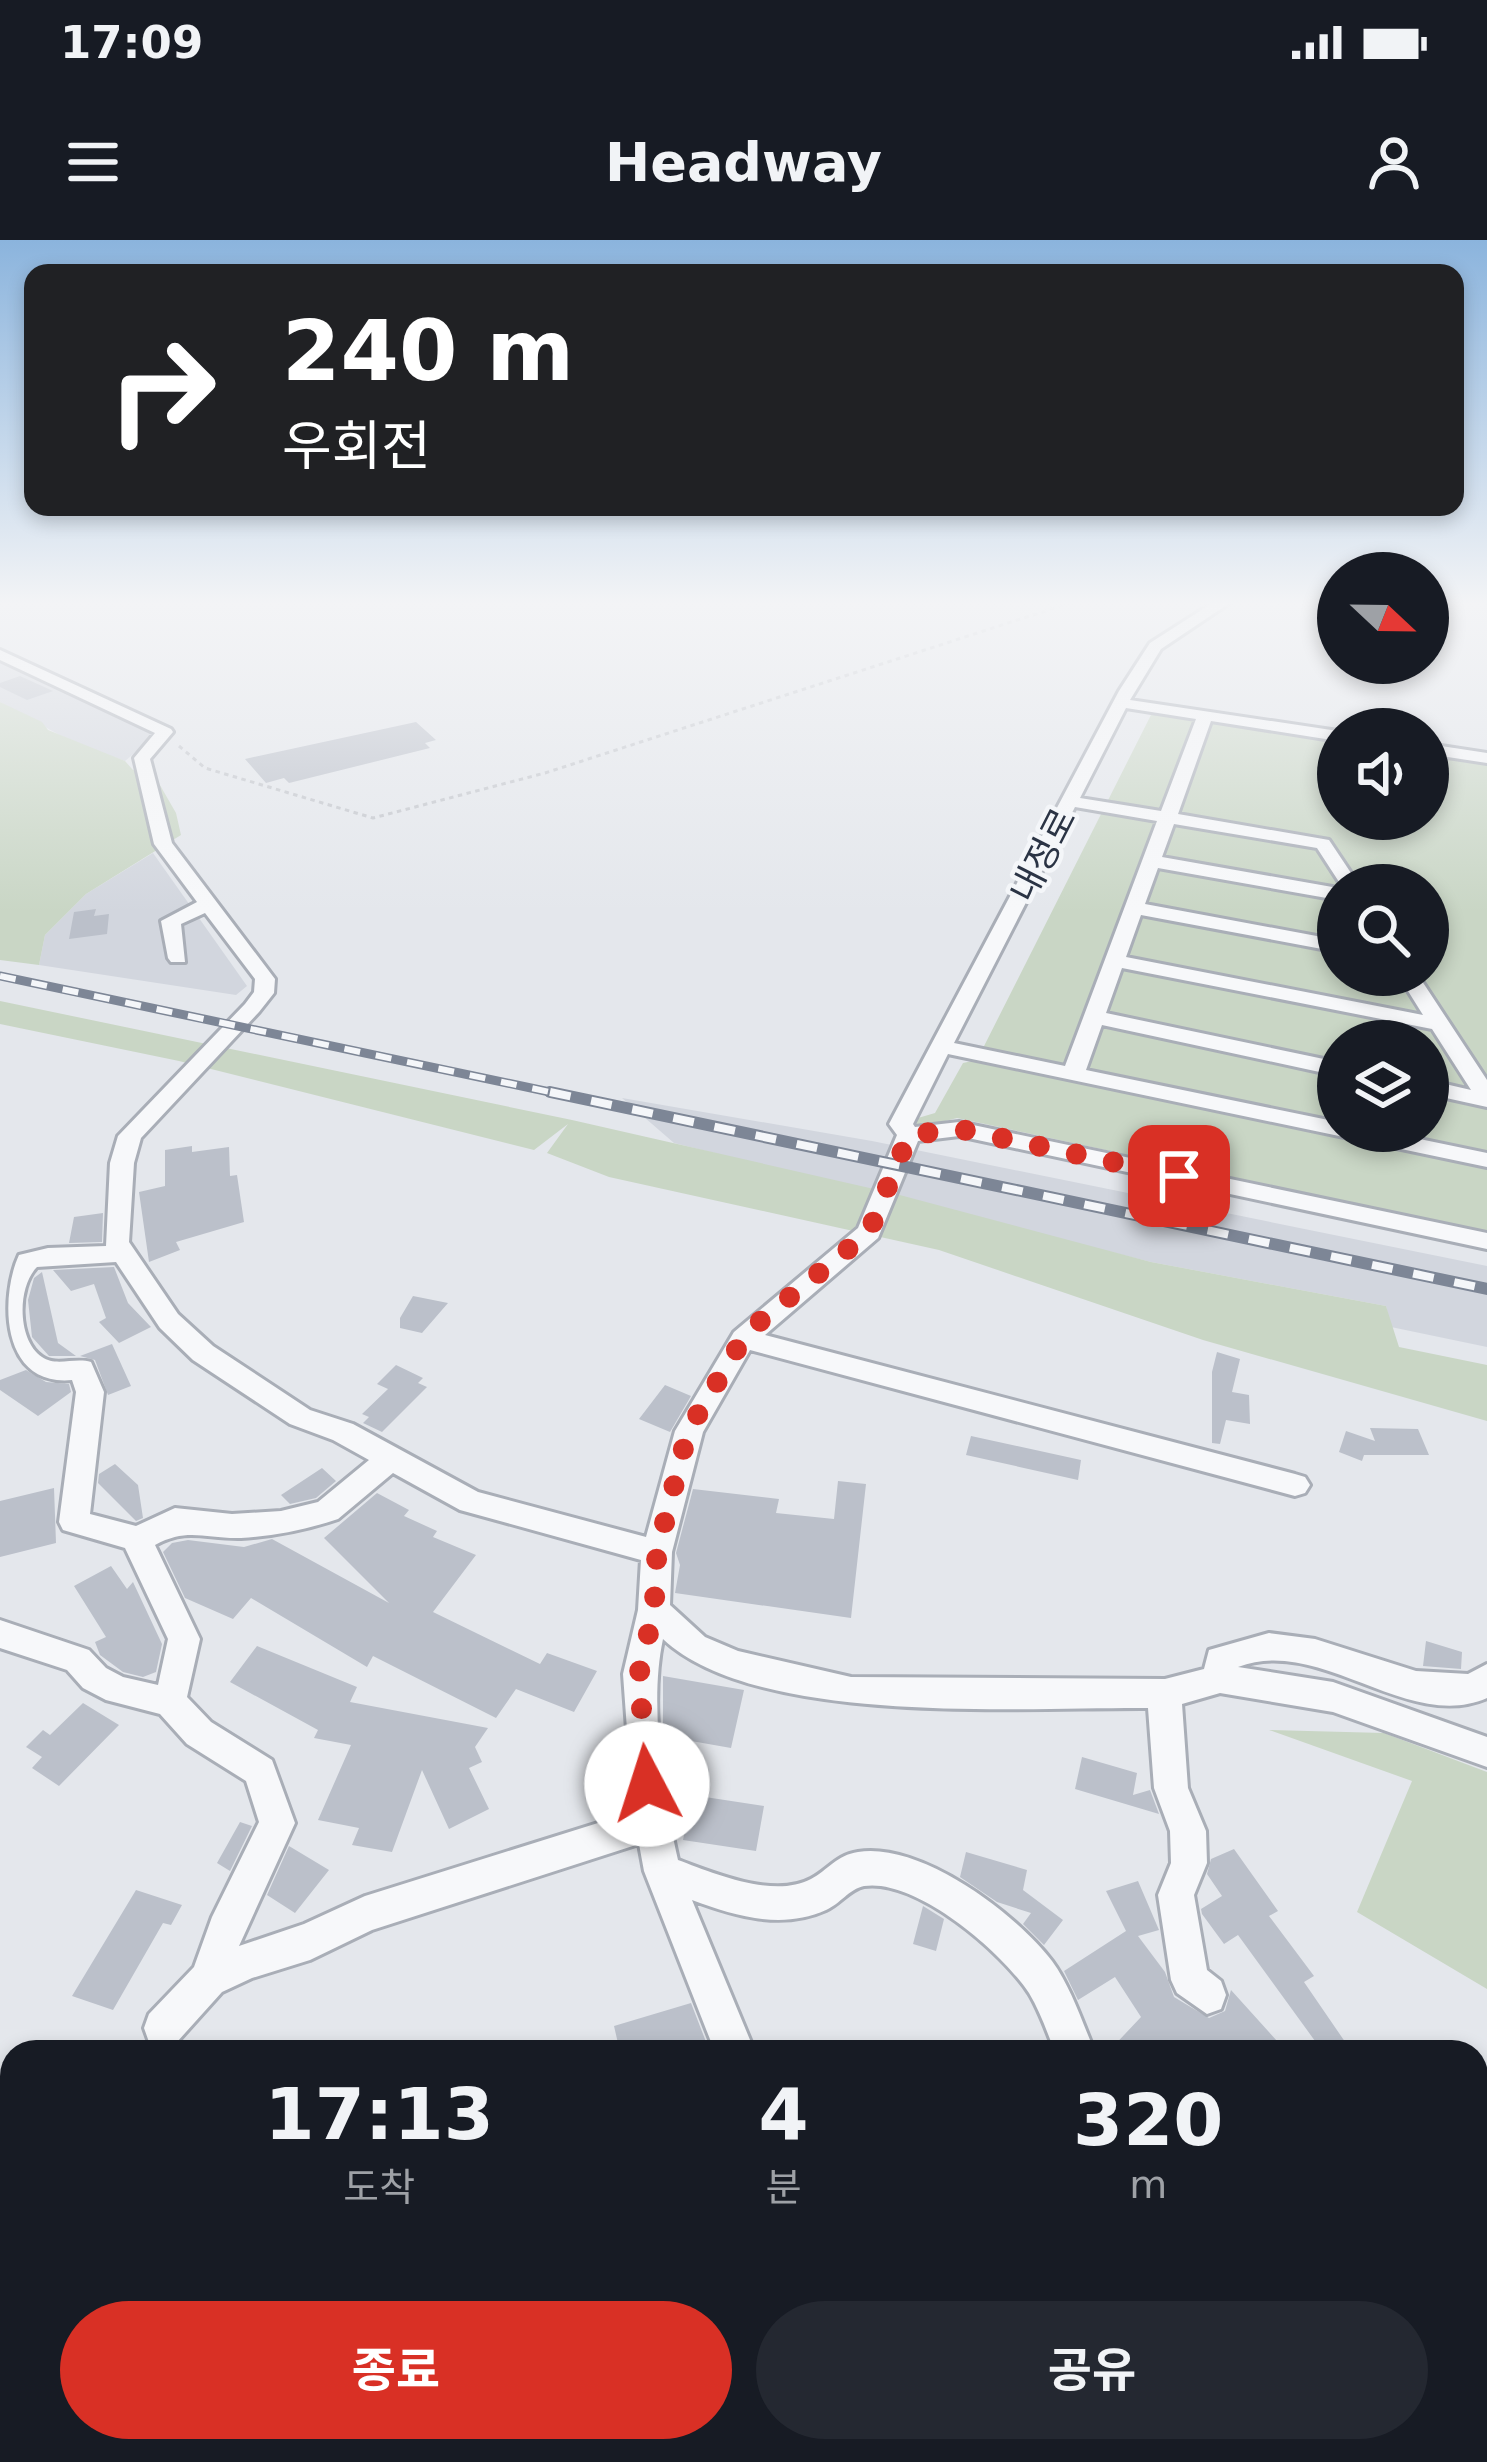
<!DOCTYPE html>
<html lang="ko">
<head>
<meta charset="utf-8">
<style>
  body { margin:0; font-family:"DejaVu Sans","Noto Sans KR",sans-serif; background:#242831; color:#f1f3f6; height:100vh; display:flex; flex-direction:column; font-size:45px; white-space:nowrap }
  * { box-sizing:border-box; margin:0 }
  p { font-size:39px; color:#9ea1a6 }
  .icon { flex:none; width:66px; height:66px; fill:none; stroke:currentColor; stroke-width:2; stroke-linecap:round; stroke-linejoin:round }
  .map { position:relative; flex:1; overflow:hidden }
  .sheet { position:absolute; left:0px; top:1800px; width:1488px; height:423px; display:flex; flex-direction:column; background:#171b24; border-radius:36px 36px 0 0; box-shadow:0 6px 18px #0003 }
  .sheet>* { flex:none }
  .guide { position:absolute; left:24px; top:24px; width:1440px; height:252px; border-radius:24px; box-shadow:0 6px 18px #0003; background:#202124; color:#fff; overflow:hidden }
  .needle { width:78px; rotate:112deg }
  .tools { position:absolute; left:1317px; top:312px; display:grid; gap:24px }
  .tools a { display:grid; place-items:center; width:132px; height:132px; border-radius:50%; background:#171b24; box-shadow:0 6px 18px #0003; font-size:60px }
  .pin { position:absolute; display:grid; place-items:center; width:102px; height:102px; color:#fff; margin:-51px; border-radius:24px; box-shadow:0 6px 18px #0006 }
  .me { position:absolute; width:132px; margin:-66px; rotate:355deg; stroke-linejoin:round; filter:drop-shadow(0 0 9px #0008) }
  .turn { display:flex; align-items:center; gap:42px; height:252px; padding:0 60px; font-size:54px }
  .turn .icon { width:156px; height:156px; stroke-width:2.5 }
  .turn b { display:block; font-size:84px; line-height:102px }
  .eta { display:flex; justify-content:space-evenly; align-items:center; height:204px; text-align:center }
  .eta b { font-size:72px; font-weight:700; line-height:84px }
  .primary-button { display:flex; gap:24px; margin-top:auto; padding:24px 60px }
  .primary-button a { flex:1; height:138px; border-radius:72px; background:#d93025; color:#fff; font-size:48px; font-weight:700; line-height:138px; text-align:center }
  .primary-button a+a { background:#242831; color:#f1f3f6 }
  .status { display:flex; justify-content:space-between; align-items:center; height:84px; padding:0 60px; background:#171b24; direction:ltr }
  .status svg { height:33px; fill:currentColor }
  header { display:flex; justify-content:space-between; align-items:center; height:156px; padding:0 60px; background:#171b24; font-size:54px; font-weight:700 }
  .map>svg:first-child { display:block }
  .built { fill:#d2d6de }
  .green { fill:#c9d6c5; fill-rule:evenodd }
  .building { fill:#bbc0ca }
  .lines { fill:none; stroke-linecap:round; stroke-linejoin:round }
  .minor-casing { stroke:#a9aeb7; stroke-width:6 }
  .path { stroke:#c2c5cb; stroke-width:3; stroke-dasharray:4.5 4.5; stroke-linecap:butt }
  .minor { fill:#f7f8fa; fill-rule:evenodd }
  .rail-far1-casing { stroke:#7d8696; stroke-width:9 }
  .rail-casing { stroke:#7d8696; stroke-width:12 }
  .rail-far1 { stroke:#f4f6f9; stroke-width:6; stroke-dasharray:16; stroke-linecap:butt }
  .rail { stroke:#f4f6f9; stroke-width:8; stroke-dasharray:21; stroke-linecap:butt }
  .route { stroke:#d93025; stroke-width:21; stroke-dasharray:0 37.8 }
  .labels { text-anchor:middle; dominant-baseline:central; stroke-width:9; stroke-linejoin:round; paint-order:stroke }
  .far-street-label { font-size:36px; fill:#2b3445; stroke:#f4f6f9 }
</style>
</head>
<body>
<div class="status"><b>17:09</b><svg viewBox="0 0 49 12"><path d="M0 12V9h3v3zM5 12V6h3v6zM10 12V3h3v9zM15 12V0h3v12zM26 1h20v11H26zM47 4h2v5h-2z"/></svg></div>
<header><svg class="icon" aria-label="menu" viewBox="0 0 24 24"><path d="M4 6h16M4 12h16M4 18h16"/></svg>Headway<svg class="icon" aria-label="person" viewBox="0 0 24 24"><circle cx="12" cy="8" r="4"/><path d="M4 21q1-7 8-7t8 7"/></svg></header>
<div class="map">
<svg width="1487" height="2222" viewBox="0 0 1487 2222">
  <rect width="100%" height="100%" fill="#e4e7ec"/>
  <path class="built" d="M0 420 159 492 125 521 74 503 0 462Z
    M153 613 247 746 236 755 39 725 45 695 86 654Z
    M622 858 872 901 1487 1026V1107L1391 1087 1386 1066 1151 1022 674 903Z"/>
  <path class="green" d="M0 462 42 482 48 490 125 521 133 530 153 533 176 573 181 595 86 654 45 695 39 725 0 720Z
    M1152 473 1338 502V579H1428V516L1487 525V992L957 878 915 889 918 878 935 873 963 823 977 820ZM1338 645H1428V735H1338ZM1338 801H1428V891H1338Z
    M0 761 572 880 896 954 1151 1022 1386 1066 1399 1107 1487 1125V1181L1203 1100 939 1010 609 937 547 913 568 884 534 910 179 821 0 784Z
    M1269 1490 1384 1493 1487 1532V1749L1357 1672 1412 1541Z"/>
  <path class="building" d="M20 436 53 451 27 460 0 447V443Z
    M416 482 436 500 425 503 430 508 289 543 284 538 266 543 245 519Z
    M96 669 94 676 109 674 107 694 69 699 74 672Z
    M192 906V912L229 907 230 936 237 935 244 982 176 1002 180 1010 149 1022 139 952 165 946V910Z
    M103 973 102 1002 69 1003 74 977Z
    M114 1027 128 1063 151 1087 119 1103 99 1082 106 1078 94 1044 71 1051 53 1030Z
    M42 1032 58 1103 76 1116H49L32 1097 28 1060 34 1038Z
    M413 1056 448 1063 422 1093 400 1088V1078Z
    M112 1104 131 1146 108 1155 95 1120 80 1116Z
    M1217 1112 1240 1119 1232 1152 1249 1155 1250 1184 1226 1180 1220 1204 1212 1203V1132Z
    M396 1125 423 1138 418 1143 427 1147 382 1192 363 1183 369 1177 362 1174 388 1149 377 1144Z
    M26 1130 46 1142 69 1144 71 1152 38 1176 0 1150V1140Z
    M665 1145 691 1156 670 1192 639 1179Z
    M1370 1188 1418 1189 1429 1215H1364L1362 1221 1339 1212 1346 1191 1375 1201Z
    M971 1196 1081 1220 1078 1240 966 1215Z
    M115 1224 138 1245 143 1278 136 1281 98 1243 99 1234Z
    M322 1228 336 1241 316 1258 290 1264 281 1255Z
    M838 1241 866 1244 851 1378 675 1353 680 1325 676 1313 693 1249 779 1259 776 1273 834 1279Z
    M54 1248 56 1303 0 1317V1261Z
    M377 1253 409 1270 404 1276 437 1291 433 1297 476 1315 433 1372 540 1424 547 1413 597 1431 574 1472 516 1449 496 1478 373 1416 367 1427 251 1358 233 1379 185 1358 163 1312 172 1303 188 1300 244 1307 272 1299 389 1363 324 1298Z
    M111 1326 127 1349 133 1342 162 1404 156 1432 143 1437 123 1432 100 1415 95 1402 106 1397 74 1346Z
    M1426 1401 1462 1412 1461 1429 1423 1426Z
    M257 1406 357 1447 350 1462 488 1488 475 1507 482 1522 469 1528 489 1569 449 1589 422 1530 392 1612 352 1605 359 1588 318 1580 351 1505 314 1498 318 1490 230 1442Z
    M663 1436 744 1450 731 1508 663 1496Z
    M83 1463 119 1485 59 1546 32 1528 42 1517 26 1507 43 1490 50 1495Z
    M1082 1517 1137 1533 1133 1555 1150 1550 1159 1574 1075 1549Z
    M692 1555 764 1566 756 1611 683 1600Z
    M240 1582 252 1586 230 1631 217 1623Z
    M289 1606 329 1630 295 1673 267 1655Z
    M1234 1609 1278 1671 1269 1676 1314 1736 1304 1742 1352 1812H1323L1238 1695 1224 1704 1202 1674 1201 1669 1222 1656 1207 1634 1211 1619Z
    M966 1612 1027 1630 1023 1650 1063 1680 1044 1705 1023 1684 1031 1673 997 1662 960 1637Z
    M1138 1641 1159 1690 1138 1696 1165 1732 1174 1757 1209 1778 1225 1771 1231 1750 1287 1812H1108L1141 1777 1115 1737 1078 1760 1064 1731 1126 1691 1106 1651Z
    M136 1650 182 1665 171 1685 163 1683 113 1770 72 1756Z
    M923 1666 944 1679 936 1711 913 1704Z
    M691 1763 708 1807 693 1812H620L614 1786Z"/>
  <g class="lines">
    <defs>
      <path id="minor" d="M1214 362H1231L1161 409 1130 460 1338 491V501L1211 481 1178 574 1329 600 1359 645H1341L1317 608 1174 584 1162 617 1338 648V660L1158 628 1145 664 1338 700V712L1141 675 1126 717 1423 775 1398 735H1418L1487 840V867L1428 854V840L1471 850 1432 789 1122 728 1106 773 1338 822V836L1102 785 1086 830 1338 882V891H1381L1487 913V927L948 814 913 884 915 887 959 882 1487 993V1009L959 896 918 901 878 998 765 1095 1295 1234 1305 1237 1310 1245 1305 1253 1295 1256 750 1110 703 1192 672 1312 670 1365 705 1397 738 1411 851 1437 1165 1439 1204 1429 1209 1410 1269 1393 1315 1399 1416 1431 1468 1434 1487 1424V1458C1408 1493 1320 1395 1238 1427L1333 1442 1487 1497V1527L1333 1472 1220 1453 1182 1464 1188 1548 1206 1591 1207 1623 1194 1655 1207 1730 1221 1741 1226 1755 1221 1769 1207 1774 1177 1753 1171 1740 1158 1655 1171 1623 1170 1591 1154 1548 1148 1468C1023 1467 757 1487 663 1399 649 1464 663 1554 678 1620 713 1633 774 1659 811 1639 828 1630 837 1615 858 1612 921 1602 1015 1673 1052 1721 1071 1747 1082 1782 1095 1812H1055C1047 1792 1040 1771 1029 1753 1002 1712 916 1638 864 1646 849 1649 840 1664 826 1670 782 1690 735 1676 692 1660L755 1812H715L644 1631 639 1604 372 1690 310 1720 252 1738 222 1752 177 1802 163 1807 149 1802 144 1788 149 1774 194 1727 212 1677 259 1582 246 1541 187 1504 160 1474 106 1460 83 1448 67 1430 0 1408V1380L89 1410 106 1428 123 1437 158 1445 168 1399 125 1308 63 1290 59 1282 76 1152 72 1140C0 1147 0 1056 19 1015L48 1008 106 1006 110 923 118 896 245 764 254 752 255 739 205 673 181 684 185 722H171L168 718 161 681 197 662 154 604 134 518 155 493 0 420V410L171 489 173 492 150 519 172 603 275 739 274 753 259 772 141 898 134 923 129 1002 178 1074 213 1106 310 1170 353 1184 478 1252 646 1297 675 1191 734 1092 858 988 897 895 889 884 1119 451 1150 403ZM1126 468 1196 479 1161 571 1080 558ZM1075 567 1157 581 1065 826 954 803ZM116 1022 160 1088 193 1120 290 1184 333 1200 369 1220 318 1262 281 1271 232 1274 175 1268 136 1286 90 1274 104 1152 91 1122C75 1117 56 1127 42 1117 17 1100 17 1047 37 1027ZM393 1233 460 1270 641 1320 638 1370 623 1434 633 1572 365 1656 304 1684 239 1706 295 1583 272 1520 211 1482 187 1457 200 1399 155 1305C188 1287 205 1299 241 1298 274 1296 305 1290 338 1279Z
        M1428 504 1487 513V523L1428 514Z
        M879 2211H926L930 2222H883Z
        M1289 2211H1335L1333 2222H1287Z"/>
    </defs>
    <use href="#minor" class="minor-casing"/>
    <path class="path" d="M179 506 205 528 373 578 545 533 1073 362"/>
    <use href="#minor" class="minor"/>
    <defs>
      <path id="rail-far1" d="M0 736 564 855"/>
      <path id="rail" d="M550 852 1487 1049"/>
    </defs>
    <use href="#rail-far1" class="rail-far1-casing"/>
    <use href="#rail" class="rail-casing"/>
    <use href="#rail-far1" class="rail-far1"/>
    <use href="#rail" class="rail"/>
  </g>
  <linearGradient id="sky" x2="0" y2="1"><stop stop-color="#8bb4dd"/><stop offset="0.54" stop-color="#f3f4f6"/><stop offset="1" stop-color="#f3f4f6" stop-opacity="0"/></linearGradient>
  <rect width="1487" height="673" fill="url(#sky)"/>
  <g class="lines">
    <path class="route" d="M647 1544 639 1434 654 1370 657 1312 688 1191 747 1092 869 992 909 895 959 889 1179 936"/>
  </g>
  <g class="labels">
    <g class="far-street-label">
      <text transform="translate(1043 615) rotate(-63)">내정로</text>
    </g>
  </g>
</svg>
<div class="tools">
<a><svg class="needle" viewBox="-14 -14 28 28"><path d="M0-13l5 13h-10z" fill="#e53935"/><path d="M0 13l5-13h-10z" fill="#9ea1a6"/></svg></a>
<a><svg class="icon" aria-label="sound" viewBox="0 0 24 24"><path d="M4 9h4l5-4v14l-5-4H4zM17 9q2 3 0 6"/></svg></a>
<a><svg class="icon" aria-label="search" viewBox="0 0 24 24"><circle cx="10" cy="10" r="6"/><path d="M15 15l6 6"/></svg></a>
<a><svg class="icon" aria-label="layers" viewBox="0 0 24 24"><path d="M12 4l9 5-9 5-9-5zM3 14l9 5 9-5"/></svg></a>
</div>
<div class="pin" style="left:1179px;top:936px;background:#d93025"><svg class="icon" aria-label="arrive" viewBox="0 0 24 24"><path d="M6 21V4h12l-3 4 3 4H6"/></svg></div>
<svg class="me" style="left:647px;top:1544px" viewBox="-20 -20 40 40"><circle r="19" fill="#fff"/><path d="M0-13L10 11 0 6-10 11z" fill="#d93025"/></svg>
<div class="guide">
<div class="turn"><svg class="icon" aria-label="right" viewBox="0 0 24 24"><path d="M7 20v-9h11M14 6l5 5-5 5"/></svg><div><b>240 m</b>우회전</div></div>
</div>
<section class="sheet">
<div class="eta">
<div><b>17:13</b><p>도착</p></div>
<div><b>4</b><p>분</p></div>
<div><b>320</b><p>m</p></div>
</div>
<div class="primary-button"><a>종료</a><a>공유</a></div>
</section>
</div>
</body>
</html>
